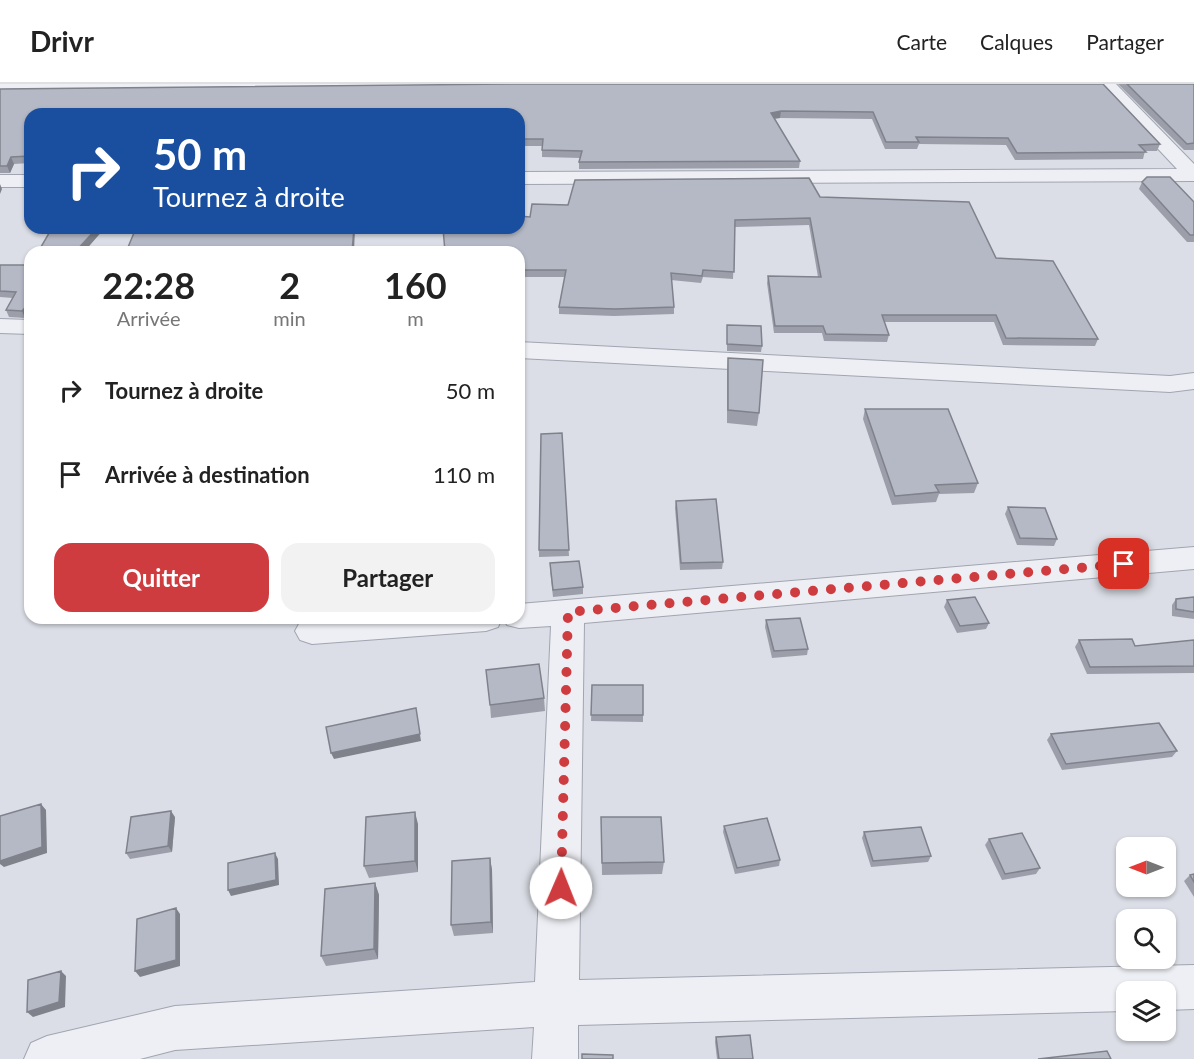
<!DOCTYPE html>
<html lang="fr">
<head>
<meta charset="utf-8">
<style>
  body { margin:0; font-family:Lato,sans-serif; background:#f2f2f2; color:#222; height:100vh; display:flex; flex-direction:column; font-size:22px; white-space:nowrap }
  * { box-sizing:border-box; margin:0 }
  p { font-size:20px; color:#767676 }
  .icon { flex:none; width:33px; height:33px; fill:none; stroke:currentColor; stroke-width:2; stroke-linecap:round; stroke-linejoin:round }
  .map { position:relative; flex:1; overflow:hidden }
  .panel { position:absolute; left:24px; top:162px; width:501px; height:378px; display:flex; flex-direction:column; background:#fff; border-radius:18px; box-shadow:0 2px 4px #0004 }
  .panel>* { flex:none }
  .top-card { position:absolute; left:24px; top:24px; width:501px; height:126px; border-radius:18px; box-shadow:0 2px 4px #0004; background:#1a4fa0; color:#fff; overflow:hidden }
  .needle { width:39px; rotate:270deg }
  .buttons { position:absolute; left:1116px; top:753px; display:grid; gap:12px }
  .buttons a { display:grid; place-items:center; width:60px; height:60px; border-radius:12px; background:#fff; box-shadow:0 2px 4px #0004; font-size:30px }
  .pin { position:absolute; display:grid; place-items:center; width:51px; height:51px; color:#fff; margin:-26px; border-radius:12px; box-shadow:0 3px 9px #0006 }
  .me { position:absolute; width:66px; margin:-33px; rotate:1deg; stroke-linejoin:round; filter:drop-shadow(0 0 4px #0008) }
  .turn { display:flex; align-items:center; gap:21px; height:126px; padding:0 30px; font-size:27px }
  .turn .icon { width:78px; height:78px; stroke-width:2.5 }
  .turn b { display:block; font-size:42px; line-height:51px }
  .eta { display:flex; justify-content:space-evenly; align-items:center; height:102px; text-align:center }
  .eta b { font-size:36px; font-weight:700; line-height:42px }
  .primary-button { display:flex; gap:12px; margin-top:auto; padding:12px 30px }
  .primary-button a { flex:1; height:69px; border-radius:18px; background:#cf3c40; color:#fff; font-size:24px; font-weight:700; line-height:69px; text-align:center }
  .primary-button a+a { background:#f2f2f2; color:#222 }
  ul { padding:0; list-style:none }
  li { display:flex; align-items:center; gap:18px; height:84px; padding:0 30px }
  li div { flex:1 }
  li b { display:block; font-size:22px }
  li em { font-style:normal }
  header { display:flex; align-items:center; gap:36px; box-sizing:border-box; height:84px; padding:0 30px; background:#fff; border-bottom:2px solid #e0e0e0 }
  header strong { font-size:28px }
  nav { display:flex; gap:33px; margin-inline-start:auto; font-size:21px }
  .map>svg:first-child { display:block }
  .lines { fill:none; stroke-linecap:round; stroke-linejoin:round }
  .minor-casing { stroke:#a1a5b0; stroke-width:2 }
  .minor { fill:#eeeff4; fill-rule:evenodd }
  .wall { fill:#9c9faa }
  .shaded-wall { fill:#7f828b }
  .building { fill:#b5b9c6; stroke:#7f828b; stroke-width:1.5 }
  .route { stroke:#cf3c40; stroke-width:10; stroke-dasharray:0 18 }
</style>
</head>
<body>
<header>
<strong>Drivr</strong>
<nav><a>Carte</a><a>Calques</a><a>Partager</a></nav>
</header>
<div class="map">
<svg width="1194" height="975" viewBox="0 0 1194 975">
  <rect width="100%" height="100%" fill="#dbdee6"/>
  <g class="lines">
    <defs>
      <path id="minor" d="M0 0H558L555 4 549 5 0 9Z
        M1097 0H1116L1194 80V97L519 100V88L1177 85Z
        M0 91H30V103H0Z
        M0 235 30 236V250L0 249Z
        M519 258 1170 292 1194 289V305L1170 308 519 274Z
        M1194 463V485L584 539 579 896 1194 881V925L1166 926V908H1126V927L578 941V975H532L534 943 175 966 140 975H24L31 959 47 952 175 922 535 898 551 542 519 544 507 541 504 534H519V520Z
        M312 534H502L498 543 486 547 312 560 300 556 295 547 300 538Z"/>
    </defs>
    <use href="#minor" class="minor-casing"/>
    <use href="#minor" class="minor"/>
  </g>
  <path class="wall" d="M1103 0 1160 60 1157 67H1145L1143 75 1015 76 1006 61 919 60 917 65H885L872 35 780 34 774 35 800 77 799 84 579 85V78L581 74 542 73V62H519V30H30V79L14 80 10 89H0V5Z
    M1118 0H1194V66H1184Z
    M1142 98 1194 118V158H1187L1139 105Z
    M820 113 996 174 1098 255 1095 262 1003 261 994 238H884L889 251 887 258 824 257 822 249H774L767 199 768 192 818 193 809 141 735 143 733 195 703 193 701 199 671 196 674 223V230L614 232 559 230V223L565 193H519V144L530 133 568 121Z
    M0 181H30V228L25 234 9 233 6 226 13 214 0 213Z
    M727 241 762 262 761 268 727 267Z
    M728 274 759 329 757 342 727 339V287Z
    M865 325 978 399 974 409 939 410 936 418 892 421 863 335Z
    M562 349 569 472 539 473V466Z
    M676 417 723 478 722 485 680 486 675 424Z
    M1008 423 1057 455 1054 462 1017 461 1005 430Z
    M550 486 583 503V510L553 513Z
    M1194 513V535L1172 532V521L1176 515Z
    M947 516 989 539 986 545 957 549 944 523Z
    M766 536 808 565 807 571 772 574 765 543Z
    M1079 556 1135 562 1194 556V589L1087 590 1075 563Z
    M592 601 643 631V638L591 637Z
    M544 614 545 627 491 634 490 621Z
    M1051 650 1177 667 1172 673 1062 686 1047 656Z
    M175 733 172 768 130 775 126 769Z
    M601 733 664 778 662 790 602 791Z
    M418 740V788L369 794 364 782Z
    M724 742 780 776 779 782 735 790 723 748Z
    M864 748 931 772 928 778 871 783 862 754Z
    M989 755 1040 784 1036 790 1002 796 985 761Z
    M490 774 492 786 493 849 454 852 451 841Z
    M1194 790V813L1184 797 1190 791Z
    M375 799 379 811 378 875 326 882 321 872Z
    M716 953 753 975H717L715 958Z"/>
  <path class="shaded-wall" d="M781 27 780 34 770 35 771 29Z
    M11 73 14 80 10 89 7 82Z
    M0 100 2 105 0 110Z
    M97 144H104V145L84 168H75Z
    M354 144H355L354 168H352Z
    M30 218V228L25 234 22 227Z
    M417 631 421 657 334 675 331 669Z
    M41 720 46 726 47 769 4 783 0 780V777Z
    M171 727 175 733 172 768 168 762Z
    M415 728 418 740V788L415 777Z
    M275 769 278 775 279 801 231 812 228 806Z
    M490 774 492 786 493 849 491 838Z
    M375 799 379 811 378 875 374 865Z
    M176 824 180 830V882L140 893 135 887Z
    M61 887 66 892 65 923 33 933 27 928Z"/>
  <path class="building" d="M520 0H1103L1160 60 1139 61 1146 68 1017 69 1008 54 916 53 919 58H886L873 28 781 27 771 29 800 77 579 78 582 67 542 66 543 55H519V30H30V72L11 73 7 82H0V5Z
    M1127 0H1194V59L1187 60Z
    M1147 93H1170L1194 118V151H1190L1142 98Z
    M809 94 820 113 969 118 996 174 1053 177 1098 255 1006 254 996 231H882L889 251 826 250 823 242H775L768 192 821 193 810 134 735 136 734 188 703 186 702 192 671 189 674 223 615 225 559 223 566 186H519V168H445L443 144H519V132L530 133 532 120 568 121 575 96Z
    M52 144H97L75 168H38Z
    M136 144H354L352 168H126Z
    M0 181H30V218L22 227 6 226 16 208 0 207Z
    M727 241 761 242 762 262 727 260Z
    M728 274 763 276 759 329 728 326Z
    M865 325H948L978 399 935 401 939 408 895 412Z
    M562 349 569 466H539L541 350Z
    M716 415 723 478 681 479 676 417Z
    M1008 423 1045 424 1057 455 1020 454Z
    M579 477 583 503 553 506 550 479Z
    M975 513 989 539 960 542 947 516Z
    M1194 513V528L1176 525V515Z
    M800 534 808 565 774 567 766 536Z
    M1132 555 1135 562 1194 556V582L1090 583 1079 556Z
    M539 580 544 614 490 621 486 586Z
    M592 601H643V631H591Z
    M416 624 420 650 331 669 326 643Z
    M1159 639 1177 667 1066 680 1051 650Z
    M41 720 42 763 0 777V732Z
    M171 727 168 762 126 769 131 733Z
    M415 728V777L364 782 366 733Z
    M601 733H661L664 778 602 779Z
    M767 734 780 776 737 784 724 742Z
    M921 743 931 772 873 777 864 748Z
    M1022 749 1040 784 1005 790 989 755Z
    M275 769 276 796 228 806V779Z
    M490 774 491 838 451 841 452 777Z
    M1194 790V798L1190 791Z
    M375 799 374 865 321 872 325 805Z
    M176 824V876L135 887 137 835Z
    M61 887 59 918 27 928 28 896Z
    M750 951 753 975H719L716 953Z
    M1107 967 1111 975H1038Z
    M582 970 613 971V975H582Z"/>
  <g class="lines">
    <path class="route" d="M561 804 568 528 1124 480"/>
  </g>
</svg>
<div class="buttons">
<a><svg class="needle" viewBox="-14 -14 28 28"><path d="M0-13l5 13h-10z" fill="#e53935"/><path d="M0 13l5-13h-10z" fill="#767676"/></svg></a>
<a><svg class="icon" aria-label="search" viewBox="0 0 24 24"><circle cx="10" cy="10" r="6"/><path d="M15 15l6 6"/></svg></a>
<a><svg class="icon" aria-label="layers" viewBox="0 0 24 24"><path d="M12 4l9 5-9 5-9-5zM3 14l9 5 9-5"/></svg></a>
</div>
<div class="pin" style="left:1124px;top:480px;background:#d93025"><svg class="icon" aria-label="arrive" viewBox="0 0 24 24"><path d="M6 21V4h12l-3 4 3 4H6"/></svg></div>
<svg class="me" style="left:561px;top:804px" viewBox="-20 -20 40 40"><circle r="19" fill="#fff"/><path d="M0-13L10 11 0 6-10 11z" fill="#cf3c40"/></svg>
<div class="top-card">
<div class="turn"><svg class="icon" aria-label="right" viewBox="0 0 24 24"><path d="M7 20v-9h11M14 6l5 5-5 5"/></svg><div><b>50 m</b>Tournez à droite</div></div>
</div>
<section class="panel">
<div class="eta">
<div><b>22:28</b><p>Arrivée</p></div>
<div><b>2</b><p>min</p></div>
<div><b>160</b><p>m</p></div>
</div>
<ul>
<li><svg class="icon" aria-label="right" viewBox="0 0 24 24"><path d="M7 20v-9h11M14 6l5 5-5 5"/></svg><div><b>Tournez à droite</b></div><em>50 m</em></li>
<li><svg class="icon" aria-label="arrive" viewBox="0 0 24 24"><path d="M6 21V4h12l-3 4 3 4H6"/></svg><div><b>Arrivée à destination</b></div><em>110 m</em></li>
</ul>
<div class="primary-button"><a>Quitter</a><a>Partager</a></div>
</section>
</div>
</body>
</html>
